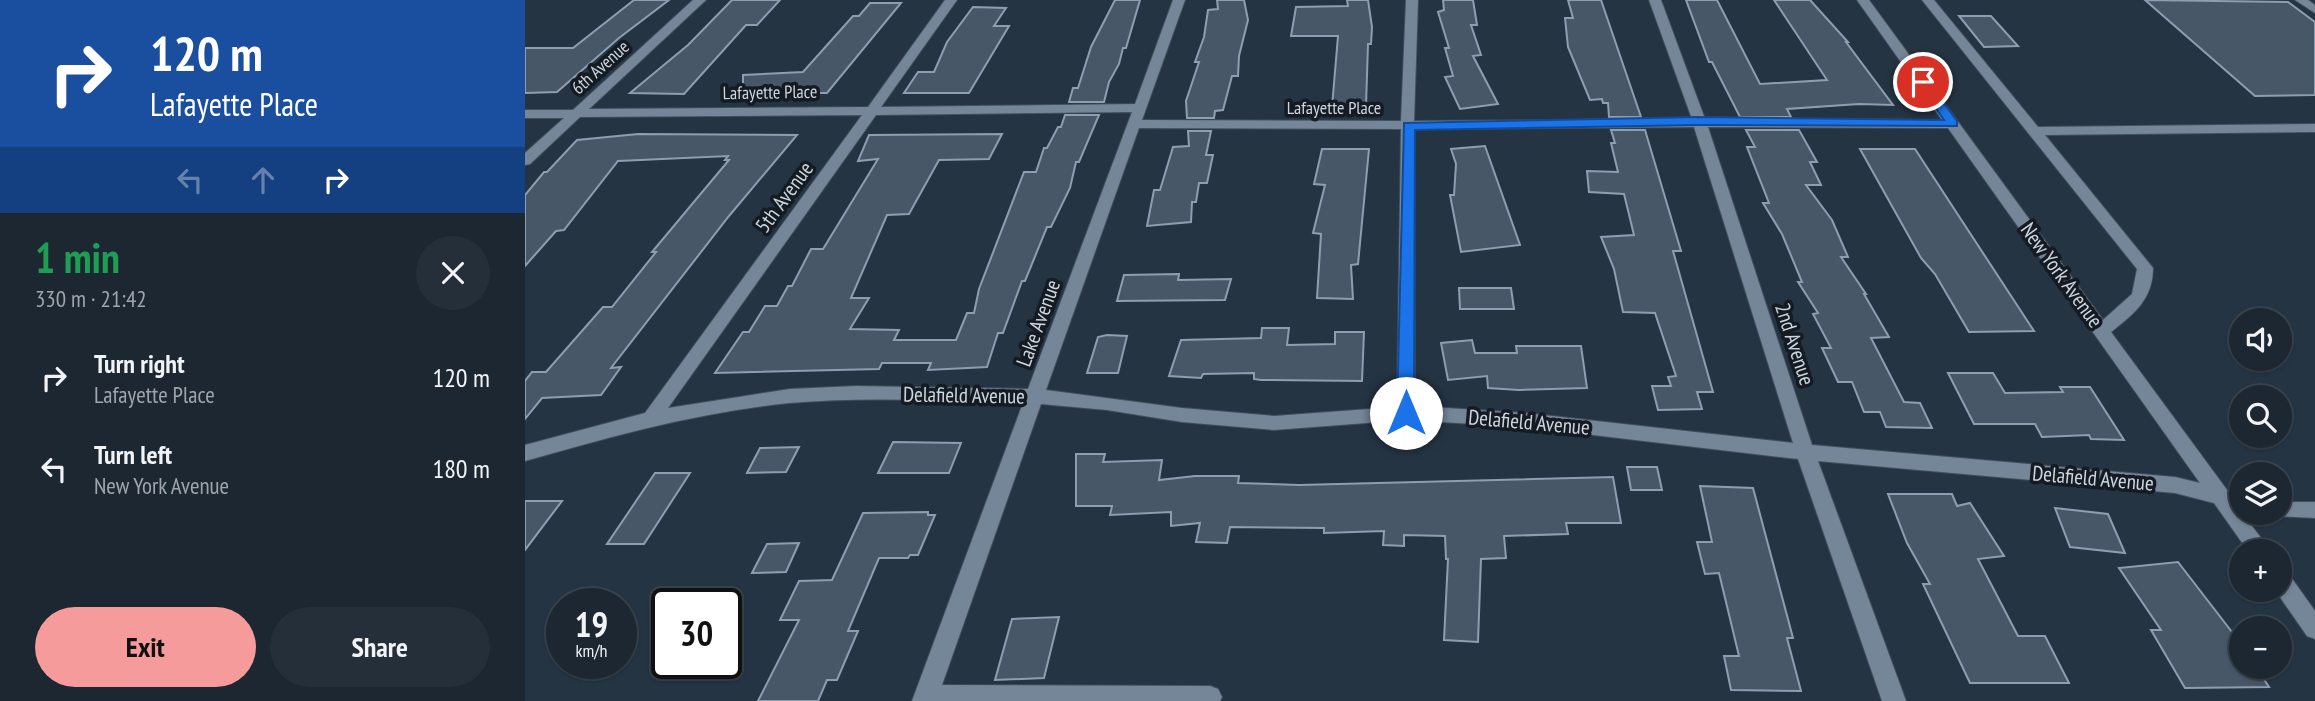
<!DOCTYPE html>
<html lang="en">
<head>
<meta charset="utf-8">
<style>
  body { margin:0; font-family:"PT Sans Narrow",sans-serif; background:#252f3a; color:#f1f3f6; height:100vh; display:flex; flex-direction:column; font-size:26px; white-space:nowrap }
  * { box-sizing:border-box; margin:0 }
  p { font-size:23px; color:#a0a5ac }
  .icon { flex:none; width:38px; height:38px; fill:none; stroke:currentColor; stroke-width:2; stroke-linecap:round; stroke-linejoin:round }
  .map { position:relative; flex:1; overflow:hidden }
  .panel { display:flex; flex-direction:column; background:#1c2732; width:525px }
  .panel>* { flex:none }
  .banner { background:#1a4fa0; color:#fff; overflow:hidden }
  .buttons { position:absolute; left:1704px; top:308px; display:grid; gap:14px }
  .buttons a { display:grid; place-items:center; width:63px; height:63px; border-radius:50%; background:#1c2732; box-shadow:0 2px 5px #0004,0 0 0 2px #3a444d; font-size:35px }
  .speed { position:absolute; left:21px; top:588px; display:flex; gap:14px; font-size:35px; font-weight:700; text-align:center }
  .speed>* { display:grid; place-content:center; width:91px; height:91px; border-radius:50%; background:#1c2732; box-shadow:0 2px 5px #0004,0 0 0 2px #3a444d; line-height:1 }
  .speed small { font-size:18px; font-weight:400 }
  .speed .limit { border:4px solid #111; border-radius:10px; background:#fff; color:#111 }
  .pin { position:absolute; display:grid; place-items:center; width:60px; height:60px; color:#fff; margin:-30px; border:4px solid #fff; border-radius:50%; box-shadow:0 2px 7px #0007 }
  .me { position:absolute; width:77px; margin:-38px; rotate:0deg; stroke-linejoin:round; filter:drop-shadow(0 0 5px #0008) }
  .turn { display:flex; align-items:center; gap:24px; height:147px; padding:0 35px; font-size:32px }
  .turn .icon { width:91px; height:91px; stroke-width:2.5 }
  .turn b { display:block; font-size:49px; line-height:60px }
  .lanes { display:flex; align-items:center; height:66px; padding:0 35px; background:#0003; justify-content:center; gap:35px; direction:ltr }
  .lanes .off { opacity:.35 }
  .round { display:grid; place-items:center; flex:none; width:74px; height:74px; border-radius:37px; background:#252f3a }
  .overview { display:flex; align-items:center; justify-content:space-between; height:119px; padding:0 35px }
  h1 { font-size:42px; font-weight:600; line-height:52px; color:#1e9e55 }
  .primary-button { display:flex; gap:14px; margin-top:auto; padding:14px 35px }
  .primary-button a { flex:1; height:80px; border-radius:42px; background:#f59b9b; color:#111; font-size:28px; font-weight:600; line-height:80px; text-align:center }
  .primary-button a+a { background:#252f3a; color:#f1f3f6 }
  ul { padding:0; list-style:none }
  li { display:flex; align-items:center; gap:21px; height:91px; padding:0 35px }
  li div { flex:1 }
  li b { display:block; font-size:26px }
  li em { font-style:normal }
  main { display:flex; flex:1; min-height:0 }
  .map>svg:first-child { display:block }
  .building { fill:#485768; stroke:#8d9eb0; stroke-width:2 }
  .lines { fill:none; stroke-linecap:round; stroke-linejoin:round }
  .minor-casing { stroke:#434f5c; stroke-width:2 }
  .minor { fill:#758698; fill-rule:evenodd }
  .route { fill:#1a73e8; stroke:#114b97; stroke-width:2 }
  .labels { text-anchor:middle; dominant-baseline:central; stroke-width:7; stroke-linejoin:round; paint-order:stroke }
  .far-street-label { font-size:18px; fill:#cdd6e0; stroke:#141b22 }
  .street-label { font-size:21px; fill:#cdd6e0; stroke:#141b22 }
</style>
</head>
<body>
<main>
<section class="panel">
<div class="banner">
<div class="turn"><svg class="icon" aria-label="right" viewBox="0 0 24 24"><path d="M7 20v-9h11M14 6l5 5-5 5"/></svg><div><b>120 m</b>Lafayette Place</div></div>
<div class="lanes"><svg class="icon off" aria-label="left" viewBox="0 0 24 24"><path d="M17 20v-9H6M10 6l-5 5 5 5"/></svg><svg class="icon off" aria-label="ahead" viewBox="0 0 24 24"><path d="M12 20V5M6 11l6-6 6 6"/></svg><svg class="icon" aria-label="right" viewBox="0 0 24 24"><path d="M7 20v-9h11M14 6l5 5-5 5"/></svg></div>
</div>
<div class="overview"><div><h1>1 min</h1><p>330 m · 21:42</p></div><a class="round"><svg class="icon" aria-label="close" viewBox="0 0 24 24"><path d="M6 6l12 12M18 6L6 18"/></svg></a></div>
<ul>
<li><svg class="icon" aria-label="right" viewBox="0 0 24 24"><path d="M7 20v-9h11M14 6l5 5-5 5"/></svg><div><b>Turn right</b><p>Lafayette Place</p></div><em>120 m</em></li>
<li><svg class="icon" aria-label="left" viewBox="0 0 24 24"><path d="M17 20v-9H6M10 6l-5 5 5 5"/></svg><div><b>Turn left</b><p>New York Avenue</p></div><em>180 m</em></li>
</ul>
<div class="primary-button"><a>Exit</a><a>Share</a></div>
</section>
<div class="map">
<svg width="1790" height="701" viewBox="0 0 1790 701">
  <rect width="100%" height="100%" fill="#253443"/>
  <path class="building" d="M109 0H144L94 38 32 92 0 93V48H48Z
    M207 0H255L232 25H221L159 94 105 93 163 45Z
    M590 0H615L601 48H598L594 64 584 82 579 102H544L548 88H553L566 47Z
    M692 0H719L723 20 714 56 713 76H707L698 110 690 111 689 118H662L661 101 674 62H670L679 37 683 10 693 9Z
    M822 0H843L847 27 846 44H843L841 106 807 107 813 36H766L771 7 823 6Z
    M918 0H948L952 25H946L956 55 948 56 973 104 935 109 920 77 928 76 920 48H924L913 12 919 10Z
    M1043 0H1076L1116 117H1084L1083 103H1078L1077 99 1065 100 1043 47 1040 18H1048Z
    M1161 0H1192L1235 84 1302 80 1249 0H1285L1323 42H1321L1368 105 1334 104 1262 109 1266 117H1215L1187 62H1184Z
    M1620 0 1763 2 1790 22V95L1730 96Z
    M345 3H376L302 93H218V75L278 72 328 16H334Z
    M448 7 481 8 469 26H484L444 93H379L393 72H409L422 42Z
    M1434 16H1466L1493 46 1459 47Z
    M540 115H574L554 162H551L545 188 526 227H522L500 281H497L478 333H473L462 367 403 370 406 363H357L354 369 190 373 218 332H224L240 306H252L263 286H267L286 249H298L353 159 333 161 344 135 477 134 464 159 414 160 384 214 362 215 326 298H344L325 329 374 330 369 340H431L442 313H449L454 289 499 172H511L519 148H522L533 127H536Z
    M1086 130H1120L1156 251H1148L1188 392H1172L1177 409 1133 410 1127 386H1146L1143 377 1151 376 1130 313 1098 312 1089 269 1076 237 1109 235 1099 194 1064 192 1062 171 1093 172 1086 143H1090Z
    M1221 130H1274L1292 162H1285L1296 185H1281L1307 220 1323 257H1316L1341 294H1339L1364 337 1346 338 1379 402 1395 403 1407 428 1361 427 1355 412H1339L1327 382H1313L1297 348H1306L1288 314 1293 313 1273 282H1277L1257 234 1238 203H1244L1222 147H1230Z
    M663 131H686L681 155H688L682 183H674L671 202H667L666 222 622 226 629 190H635L648 147 664 146Z
    M113 134 272 135 204 216 86 368 96 367 76 395 17 398 0 419V381L7 372H21L78 307H87L131 252H127L204 160H200L203 156 93 161 39 230 31 231 0 266V195L19 172H22L52 140Z
    M960 146 995 245 936 252 925 195H929L931 164 926 149Z
    M797 149H844L833 264 826 265 828 299 792 298 796 234 788 233 800 185 789 184Z
    M1335 149H1390L1509 331 1444 332 1410 274 1396 258Z
    M654 274 653 280 706 279 700 300 592 301 599 275Z
    M934 288H986L989 309H935Z
    M737 328H764L762 345 810 344V332H839L837 381 736 380 729 379V373L678 374 676 378 644 376 656 340 736 338Z
    M582 335 602 336 593 373H562L573 337Z
    M947 340 950 353H992L991 346H1056L1062 388 994 390 963 388 962 376 923 380 916 343Z
    M1423 373H1468L1480 393 1538 392 1535 387H1565L1599 440 1566 439 1564 435 1517 437 1510 424H1449Z
    M368 442 436 443 424 473H353Z
    M274 447 261 472 222 473 235 448Z
    M551 454H580L578 462 637 460 634 480 670 476H714L713 483 774 485 1088 477 1096 523H1041L1043 534 979 536 981 558 956 559 953 642 919 640 923 559H921L920 536 879 535V546L858 545 859 531 799 533V528L705 527 702 543 671 542 675 523 646 526V512L585 515 587 506H551Z
    M1102 467H1132L1137 490H1106Z
    M130 473H165L119 544H82Z
    M1175 486 1228 488 1268 638H1262L1276 691 1206 690 1199 656H1214L1194 573 1180 574 1172 542H1187Z
    M1363 494H1427L1432 506 1445 503 1479 556 1453 559 1493 636H1520L1544 683H1445L1398 584H1405L1382 543Z
    M0 501H37L0 550Z
    M1530 508 1583 514 1600 553 1545 547Z
    M403 512V515H410L393 555H385L383 558H354L323 631H333L312 680H302L293 701H233L274 620H255L274 581 307 580 338 513Z
    M274 543 261 572 227 573 242 544Z
    M1653 562 1717 645V667H1731L1744 687 1660 688 1626 630H1636L1594 568Z
    M534 617 519 678 470 680 487 619Z"/>
  <g class="lines">
    <defs>
      <path id="minor" d="M168 0H181L64 109 343 107 420 0H432L356 107 610 104 648 0H660L617 120 876 121 881 0H893L889 121 1167 119 1124 0H1136L1180 119 1417 120 1332 0H1344L1578 320 1607 294 1612 269 1397 0H1409L1513 127 1790 124V132L1520 135 1628 268C1628 299 1609 314 1586 332L1702 490 1717 494V513L1746 551H1723L1689 503 1650 493 1293 461 1381 701H1357L1273 459 1000 427 881 420 749 430 657 422 582 410 516 404 417 685 685 686 693 689 697 697 695 701H387L498 403C421 401 342 396 264 403 174 412 87 436 0 461V445L120 413 337 115 55 117 5 164 0 165V153L39 118H0V110H48ZM607 112 503 389 331 386 265 389 143 408 351 115ZM1169 127 1268 443 1000 413 890 406 889 129ZM1183 127 1423 128 1675 483 1650 477 1287 445ZM614 128 876 129 872 407 749 416 657 408 521 390Z
        M1770 0H1783L1790 5V13Z
        M1755 502H1790V518L1748 516 1746 513H1755Z
        M1755 571 1763 573 1790 611V639L1782 636 1750 590H1755Z"/>
    </defs>
    <use href="#minor" class="minor-casing"/>
    <use href="#minor" class="minor"/>
  </g>
  <path class="route" d="M1398 79 1402 80 1432 121V126L1174 125 890 130 889 413 887 417H875L872 413 879 123 1174 117 1419 120 1392 82Z"/>
  <g class="labels">
    <g class="far-street-label">
      <text transform="translate(75 67) rotate(-42)">6th Avenue</text>
      <text transform="translate(245 92) rotate(-1)">Lafayette Place</text>
      <text x="809" y="107">Lafayette Place</text>
    </g>
    <g class="street-label">
      <text transform="translate(259 197) rotate(-54)">5th Avenue</text>
      <text transform="translate(1537 275) rotate(54)">New York Avenue</text>
      <text transform="translate(513 323) rotate(-70)">Lake Avenue</text>
      <text transform="translate(1270 344) rotate(72)">2nd Avenue</text>
      <text transform="translate(439 395) rotate(1)">Delafield Avenue</text>
      <text transform="translate(1004 422) rotate(5)">Delafield Avenue</text>
      <text transform="translate(1568 478) rotate(5)">Delafield Avenue</text>
    </g>
  </g>
</svg>
<div class="buttons">
<a><svg class="icon" aria-label="sound" viewBox="0 0 24 24"><path d="M4 9h4l5-4v14l-5-4H4zM17 9q2 3 0 6"/></svg></a>
<a><svg class="icon" aria-label="search" viewBox="0 0 24 24"><circle cx="10" cy="10" r="6"/><path d="M15 15l6 6"/></svg></a>
<a><svg class="icon" aria-label="layers" viewBox="0 0 24 24"><path d="M12 4l9 5-9 5-9-5zM3 14l9 5 9-5"/></svg></a>
<a>+</a>
<a>−</a>
</div>
<div class="speed"><div>19<small>km/h</small></div><div class="limit">30</div></div>
<div class="pin" style="left:1398px;top:82px;background:#d93025"><svg class="icon" aria-label="arrive" viewBox="0 0 24 24"><path d="M6 21V4h12l-3 4 3 4H6"/></svg></div>
<svg class="me" style="left:881px;top:413px" viewBox="-20 -20 40 40"><circle r="19" fill="#fff"/><path d="M0-13L10 11 0 6-10 11z" fill="#1a73e8"/></svg>
</div>
</main>
</body>
</html>
